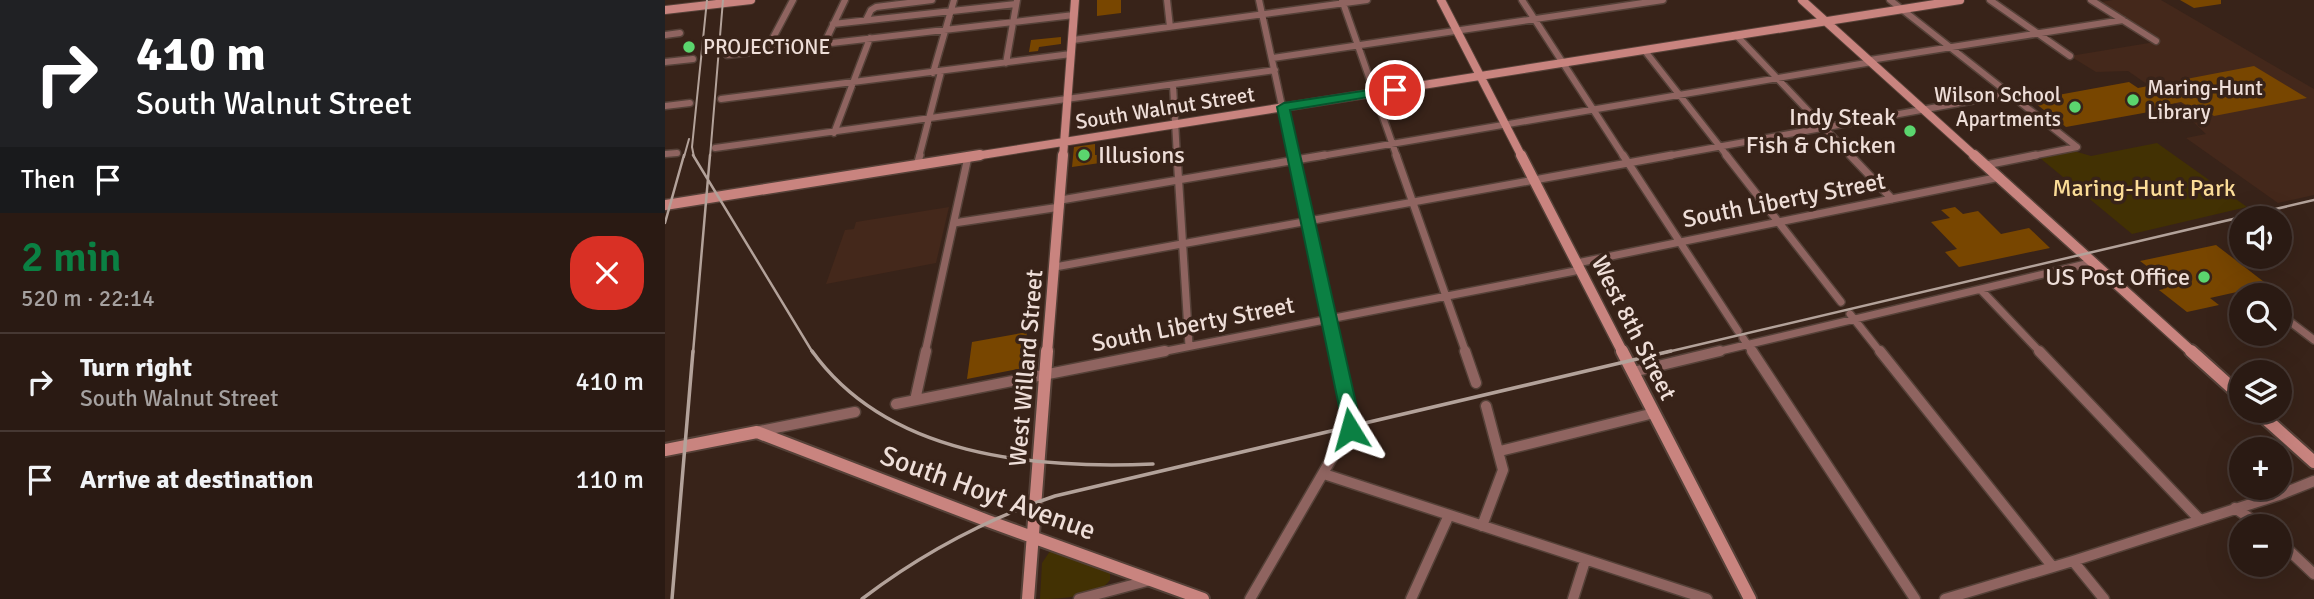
<!DOCTYPE html>
<html lang="en">
<head>
<meta charset="utf-8">
<style>
  body { margin:0; font-family:Signika,sans-serif; background:#362721; color:#f1f3f6; height:100vh; display:flex; flex-direction:column; font-size:26px; white-space:nowrap }
  * { box-sizing:border-box; margin:0 }
  p { font-size:23px; color:#a5a1a0 }
  .icon { flex:none; width:38px; height:38px; fill:none; stroke:currentColor; stroke-width:2; stroke-linecap:round; stroke-linejoin:round }
  .map { position:relative; flex:1; overflow:hidden }
  .drawer { display:flex; flex-direction:column; background:#2a1a13; width:665px }
  .drawer>* { flex:none }
  .top-card { background:#202124; color:#fff; overflow:hidden }
  .fabs { position:absolute; left:1564px; top:206px; display:grid; gap:14px }
  .fabs a { display:grid; place-items:center; width:63px; height:63px; border-radius:50%; background:#2a1a13; box-shadow:0 7px 28px #0002,0 0 0 2px #463833; font-size:35px }
  .pin { position:absolute; display:grid; place-items:center; width:60px; height:60px; color:#fff; margin:-30px; border:4px solid #fff; border-radius:50%; box-shadow:0 2px 7px #0007 }
  .me { position:absolute; width:77px; margin:-38px; rotate:352deg; stroke-linejoin:round; filter:drop-shadow(0 0 5px #0008) }
  .turn { display:flex; align-items:center; gap:24px; height:147px; padding:0 21px; font-size:32px }
  .turn .icon { width:91px; height:91px; stroke-width:2.5 }
  .turn b { display:block; font-size:49px; line-height:60px }
  .then { display:flex; align-items:center; height:66px; padding:0 21px; background:#0003; gap:14px; font-size:26px }
  .round { display:grid; place-items:center; flex:none; width:74px; height:74px; border-radius:28px; background:#362721 }
  .overview { display:flex; align-items:center; justify-content:space-between; height:119px; padding:0 21px }
  h1 { font-size:42px; font-weight:600; line-height:52px; color:#0b8043 }
  ul { padding:0; list-style:none }
  li { display:flex; align-items:center; gap:21px; height:98px; padding:0 21px; border-top:2px solid #463833 }
  li div { flex:1 }
  li b { display:block; font-size:26px }
  li em { font-style:normal }
  main { display:flex; flex:1; min-height:0 }
  .map>svg:first-child { display:block }
  .built { fill:#44281b }
  .green { fill:#423103 }
  .building { fill:#784600 }
  .lines { fill:none; stroke-linecap:round; stroke-linejoin:round }
  .street-far2-casing { stroke:#554138; stroke-width:9 }
  .street-far1-casing { stroke:#554138; stroke-width:10 }
  .street-casing { stroke:#554138; stroke-width:13 }
  .secondary-far2-casing { stroke:#554138; stroke-width:10 }
  .secondary-far1-casing { stroke:#554138; stroke-width:13 }
  .secondary-casing { stroke:#554138; stroke-width:16 }
  .street-far2 { stroke:#8f6460; stroke-width:6 }
  .street-far1 { stroke:#8f6460; stroke-width:7 }
  .street { stroke:#8f6460; stroke-width:10 }
  .secondary-far2 { stroke:#c9847f; stroke-width:8 }
  .secondary-far1 { stroke:#c9847f; stroke-width:10 }
  .secondary { stroke:#c9847f; stroke-width:12 }
  .rail-far2 { stroke:#b3a29a; stroke-width:2 }
  .rail-far1 { stroke:#b3a29a; stroke-width:2.5 }
  .rail { stroke:#b3a29a; stroke-width:3.5 }
  .route { fill:#0b8043; stroke:#07532c; stroke-width:2 }
  .poi-dot { fill:#5bd56e; stroke:#382319; stroke-width:2.5 }
  .labels { text-anchor:middle; dominant-baseline:central; stroke-width:7; stroke-linejoin:round; paint-order:stroke }
  .far-poi-label { font-size:21px; fill:#eeded8; stroke:#382319; text-anchor:start }
  .far-street-label { font-size:21px; fill:#eeded8; stroke:#382319 }
  .poi-label { font-size:24px; fill:#eeded8; stroke:#382319; text-anchor:end }
  .park-label { font-size:24px; fill:#fbdc97; stroke:#382319 }
  .street-label { font-size:24px; fill:#eeded8; stroke:#382319 }
  .near-street-label { font-size:28px; fill:#eeded8; stroke:#382319 }
</style>
</head>
<body>
<main>
<section class="drawer">
<div class="top-card">
<div class="turn"><svg class="icon" aria-label="right" viewBox="0 0 24 24"><path d="M7 20v-9h11M14 6l5 5-5 5"/></svg><div><b>410 m</b>South Walnut Street</div></div>
<div class="then">Then<svg class="icon" aria-label="arrive" viewBox="0 0 24 24"><path d="M6 21V4h12l-3 4 3 4H6"/></svg></div>
</div>
<div class="overview"><div><h1>2 min</h1><p>520 m · 22:14</p></div><a class="round" style="background:#d93025;color:#fff"><svg class="icon" aria-label="close" viewBox="0 0 24 24"><path d="M6 6l12 12M18 6L6 18"/></svg></a></div>
<ul>
<li><svg class="icon" aria-label="right" viewBox="0 0 24 24"><path d="M7 20v-9h11M14 6l5 5-5 5"/></svg><div><b>Turn right</b><p>South Walnut Street</p></div><em>410 m</em></li>
<li><svg class="icon" aria-label="arrive" viewBox="0 0 24 24"><path d="M6 21V4h12l-3 4 3 4H6"/></svg><div><b>Arrive at destination</b></div><em>110 m</em></li>
</ul>
</section>
<div class="map">
<svg width="1649" height="599" viewBox="0 0 1649 599">
  <rect width="100%" height="100%" fill="#382319"/>
  <path class="built" d="M1448 0H1496L1649 89V195L1613 203 1521 138 1541 134 1523 117 1525 114 1463 71 1431 72 1405 56 1496 41 1431 3Z
    M284 207 271 263 161 284 180 230 189 229 191 222Z"/>
  <path class="green" d="M1492 143 1582 207 1467 234 1375 158 1409 151 1426 156Z
    M385 551H391L445 573V580C433 597 395 599 375 599L377 563Z"/>
  <path class="building" d="M432 0H456V13L432 16Z
    M1515 0H1556V4L1529 8Z
    M396 37V44L374 47 373 51 364 52 366 40Z
    M1589 66 1642 98 1549 116 1538 109 1529 110 1516 102 1492 107 1495 110 1401 127 1366 100 1464 82 1473 88 1498 83 1504 87 1519 84 1516 80Z
    M430 144V155H436L435 163 407 167 409 147Z
    M1290 207 1298 214 1313 211 1336 234 1364 228 1385 248 1294 267 1280 252 1292 249 1266 222 1285 218 1276 210Z
    M1551 245 1603 285 1545 298 1554 305 1522 312 1494 290 1499 289 1476 269 1483 267 1475 261Z
    M362 332 358 368 302 379 307 342Z"/>
  <g class="lines">
    <defs>
      <path id="street-far2" d="M502 0 505 27
        M594 0 628 157
        M677 0 732 157
        M857 0 959 157
        M1225 0 1412 147
        M1325 0 1405 56
        M1426 0 1491 41
        M201 20 206 10 211 7 267 0
        M168 24 351 4
        M0 35 15 33
        M1072 36 1187 157
        M408 40 702 0
        M159 44 180 0
        M101 51 128 0
        M980 51 1063 157
        M62 55 409 15
        M608 58 998 0
        M1205 60 1458 20
        M0 62 28 59
        M341 63 352 0
        M268 73 289 0
        M508 85 512 157
        M56 99 406 54
        M0 106 25 103
        M169 133 205 38
        M50 148 610 70
        M0 154 12 153
        M254 157 276 72
        M650 157 1207 62
        M997 157 1344 94
        M1362 157 1412 147"/>
      <path id="street-far1" d="M512 155 524 346
        M628 155 670 353
        M731 155 801 353
        M958 155 1073 331
        M1061 155 1176 302
        M1185 155 1227 199
        M252 165 255 155
        M1321 165 1371 155
        M396 200 660 155
        M289 223 395 207
        M912 263 1335 177
        M390 267 1007 155
        M1317 291 1376 353
        M1185 314 1216 353
        M1615 314 1649 340
        M1078 338 1088 353
        M260 353 303 157
        M491 353 915 270
        M1047 353 1429 262"/>
      <path id="street" d="M800 351 811 383
        M1087 351 1250 599
        M1215 351 1387 566
        M1374 351 1535 520
        M968 372 1055 351
        M250 400 261 351
        M231 404 500 351
        M95 431 190 412
        M835 451 989 413
        M659 474 1042 599
        M1570 508 1598 527
        M817 526 838 470 821 406
        M1615 542 1649 574
        M1408 561 1439 599
        M414 599 486 580
        M585 599 686 425 670 351
        M746 599 784 515
        M908 599 920 561
        M1280 599 1408 561 1614 495 1649 481"/>
      <path id="secondary-far2" d="M776 0 857 157
        M1137 0 1311 157
        M0 10 86 0
        M304 157 1295 0
        M398 157 410 0"/>
      <path id="secondary-far1" d="M856 155 958 353
        M1309 155 1528 353
        M0 205 315 155
        M382 353 398 155"/>
      <path id="secondary" d="M957 351 1085 599
        M1526 351 1577 397
        M1592 411 1649 462
        M0 450 92 432 323 521 538 599
        M363 599 382 351"/>
    </defs>
    <use href="#street-far2" class="street-far2-casing"/>
    <use href="#street-far1" class="street-far1-casing"/>
    <use href="#street" class="street-casing"/>
    <use href="#secondary-far2" class="secondary-far2-casing"/>
    <use href="#secondary-far1" class="secondary-far1-casing"/>
    <use href="#secondary" class="secondary-casing"/>
    <use href="#street-far2" class="street-far2"/>
    <use href="#street-far1" class="street-far1"/>
    <use href="#street" class="street"/>
    <use href="#secondary-far2" class="secondary-far2"/>
    <use href="#secondary-far1" class="secondary-far1"/>
    <use href="#secondary" class="secondary"/>
    <path class="rail-far2" d="M19 157 24 139
      M29 157 27 147 42 0
      M45 157 58 0"/>
    <path class="rail-far1" d="M28 155 148 353
      M0 223 19 155
      M28 353 45 155
      M998 353 1649 200"/>
    <path class="rail" d="M147 351C223 457 369 469 488 464
      M7 599 28 351
      M197 599C256 554 319 520 390 496L1006 351"/>
  </g>
  <path class="route" d="M730 86 734 87V92L625 110 695 421 691 434 685 436 678 434 677 421 612 107 619 103Z"/>
  <g class="poi-dot">
    <circle cx="24" cy="47" r="7"/>
    <circle cx="1468" cy="100" r="7"/>
    <circle cx="1410" cy="107" r="7"/>
    <circle cx="1245" cy="131" r="7"/>
    <circle cx="419" cy="155" r="7"/>
    <circle cx="1539" cy="277" r="7"/>
  </g>
  <g class="labels">
    <g class="far-poi-label">
      <text x="38" y="47">PROJECTiONE</text>
      <text x="1482" y="88">Maring-Hunt<tspan x="1482" dy="24">Library</tspan></text>
      <text x="1396" y="95" text-anchor="end">Wilson School<tspan x="1396" dy="24">Apartments</tspan></text>
    </g>
    <g class="far-street-label">
      <text transform="translate(500 108) rotate(-9)">South Walnut Street</text>
    </g>
    <g class="poi-label">
      <text x="1231" y="117">Indy Steak<tspan x="1231" dy="28">Fish &amp; Chicken</tspan></text>
      <text x="433" y="155" text-anchor="start">Illusions</text>
      <text x="1525" y="277">US Post Office</text>
    </g>
    <g class="park-label">
      <text x="1479" y="188">Maring-Hunt Park</text>
    </g>
    <g class="street-label">
      <text transform="translate(1119 200) rotate(-11)">South Liberty Street</text>
      <text transform="translate(528 324) rotate(-11)">South Liberty Street</text>
      <text transform="translate(969 328) rotate(63)">West 8th Street</text>
      <text transform="translate(361 368) rotate(-85)">West Willard Street</text>
    </g>
    <g class="near-street-label">
      <text transform="translate(323 493) rotate(20)">South Hoyt Avenue</text>
    </g>
  </g>
</svg>
<div class="fabs">
<a><svg class="icon" aria-label="sound" viewBox="0 0 24 24"><path d="M4 9h4l5-4v14l-5-4H4zM17 9q2 3 0 6"/></svg></a>
<a><svg class="icon" aria-label="search" viewBox="0 0 24 24"><circle cx="10" cy="10" r="6"/><path d="M15 15l6 6"/></svg></a>
<a><svg class="icon" aria-label="layers" viewBox="0 0 24 24"><path d="M12 4l9 5-9 5-9-5zM3 14l9 5 9-5"/></svg></a>
<a>+</a>
<a>−</a>
</div>
<div class="pin" style="left:730px;top:90px;background:#d93025"><svg class="icon" aria-label="arrive" viewBox="0 0 24 24"><path d="M6 21V4h12l-3 4 3 4H6"/></svg></div>
<svg class="me" style="left:685px;top:429px" viewBox="-20 -20 40 40"><path d="M0-17L14 15 0 8-14 15z" fill="#0b8043" stroke="#fff" stroke-width="4"/></svg>
</div>
</main>
</body>
</html>
